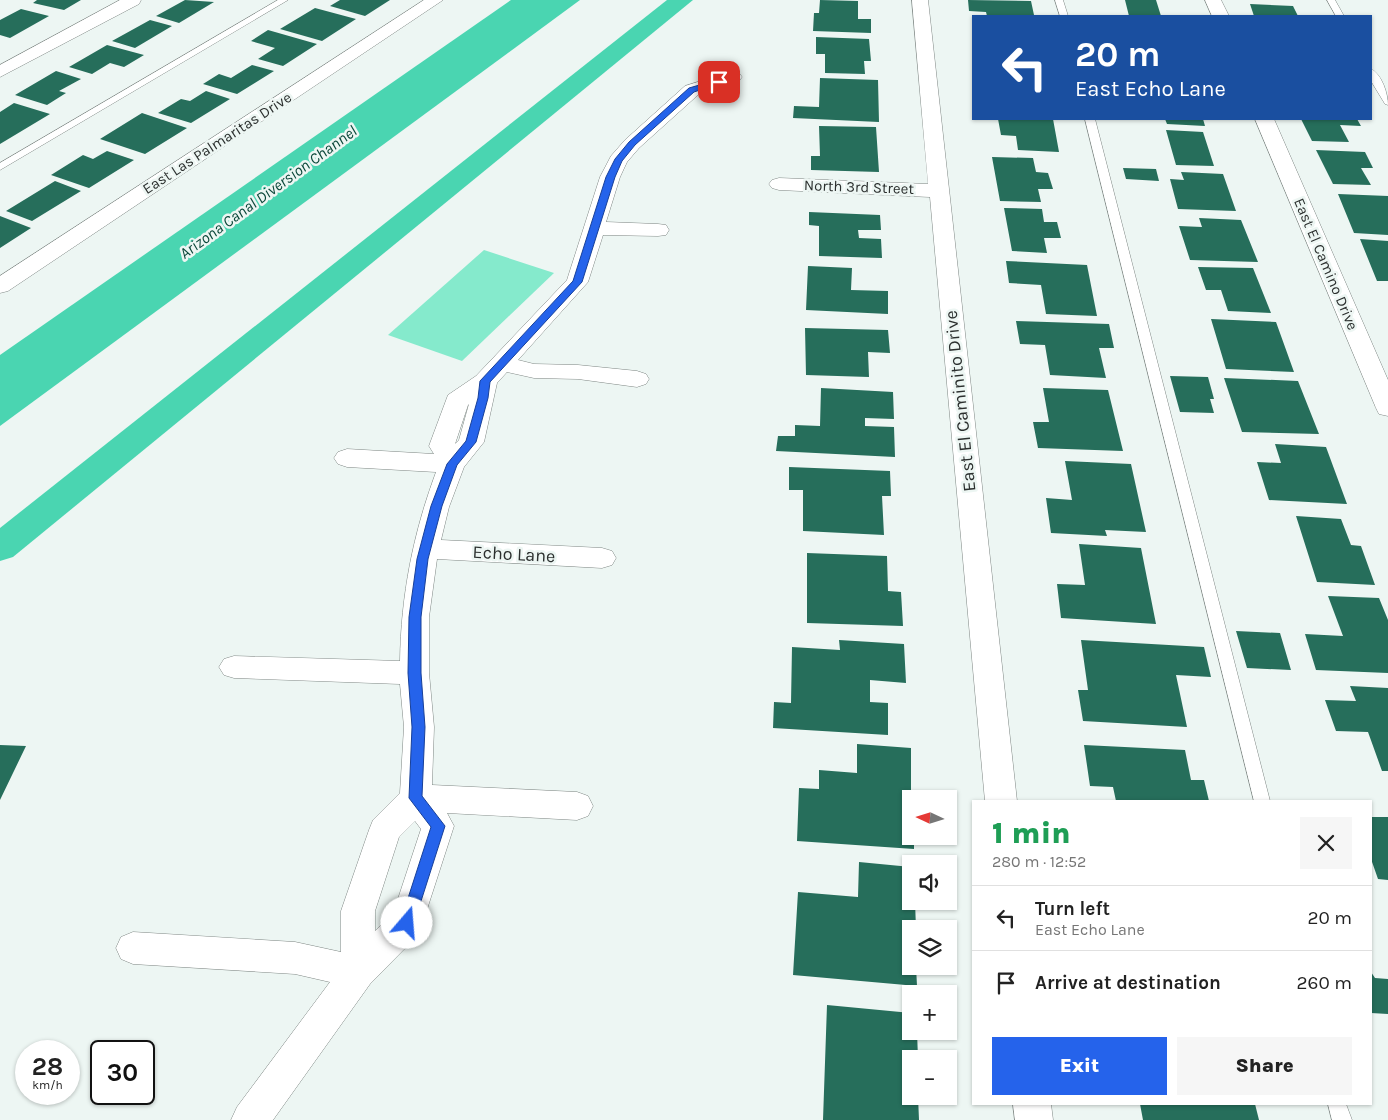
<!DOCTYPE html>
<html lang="en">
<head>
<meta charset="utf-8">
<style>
  body { margin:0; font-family:Karla,sans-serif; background:#f6f6f6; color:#222; height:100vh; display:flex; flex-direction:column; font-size:19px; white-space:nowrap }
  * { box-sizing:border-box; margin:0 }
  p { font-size:16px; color:#767676 }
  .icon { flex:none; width:28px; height:28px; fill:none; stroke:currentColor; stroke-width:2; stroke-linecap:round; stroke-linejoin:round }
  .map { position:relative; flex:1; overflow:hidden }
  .sheet { position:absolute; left:972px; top:800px; width:400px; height:305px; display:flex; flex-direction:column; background:#fff; border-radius:0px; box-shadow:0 1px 4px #0004 }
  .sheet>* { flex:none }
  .top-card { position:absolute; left:972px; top:15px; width:400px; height:105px; border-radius:0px; box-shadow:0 1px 4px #0004; background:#1a4fa0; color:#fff; overflow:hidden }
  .needle { width:32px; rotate:274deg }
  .fabs { position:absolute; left:902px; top:790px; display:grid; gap:10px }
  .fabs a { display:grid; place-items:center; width:55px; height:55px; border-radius:0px; background:#fff; box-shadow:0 1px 4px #0004; font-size:25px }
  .speed { position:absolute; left:15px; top:1040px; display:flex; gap:10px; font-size:25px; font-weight:700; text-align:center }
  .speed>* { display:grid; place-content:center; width:65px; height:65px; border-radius:50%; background:#fff; box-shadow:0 1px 4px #0004; line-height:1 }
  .speed small { font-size:12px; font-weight:400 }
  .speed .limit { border:2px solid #111; border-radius:8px; background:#fff; color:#111 }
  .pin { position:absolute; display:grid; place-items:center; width:42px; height:42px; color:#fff; margin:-21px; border-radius:10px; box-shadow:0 2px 8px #0006 }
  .me { position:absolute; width:55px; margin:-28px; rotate:18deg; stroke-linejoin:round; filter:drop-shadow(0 0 4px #0008) }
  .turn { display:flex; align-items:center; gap:18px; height:105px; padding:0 20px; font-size:22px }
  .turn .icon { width:65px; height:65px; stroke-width:2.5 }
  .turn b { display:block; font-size:35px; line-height:42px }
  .round { display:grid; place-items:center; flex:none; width:52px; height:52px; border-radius:0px; background:#f6f6f6 }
  .summary { display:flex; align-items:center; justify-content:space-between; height:85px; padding:0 20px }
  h1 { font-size:30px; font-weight:800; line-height:38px; color:#1e9e55 }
  .action { display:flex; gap:10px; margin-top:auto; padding:10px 20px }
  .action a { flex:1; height:58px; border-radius:0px; background:#2563eb; color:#fff; font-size:20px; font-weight:800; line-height:58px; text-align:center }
  .action a+a { background:#f6f6f6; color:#222 }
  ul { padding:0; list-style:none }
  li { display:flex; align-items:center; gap:15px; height:65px; padding:0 20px; border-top:1px solid #e0e0e0 }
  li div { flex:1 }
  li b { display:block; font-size:19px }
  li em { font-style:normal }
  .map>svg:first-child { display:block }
  .green { fill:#85eacc }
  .water { fill:#4ad5b1 }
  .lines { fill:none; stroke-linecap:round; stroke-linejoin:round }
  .canal { fill:#4ad5b1; fill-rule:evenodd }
  .building { fill:#266e5b }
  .lane-casing { stroke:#7f8784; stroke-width:1 }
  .street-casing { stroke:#7f8784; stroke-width:1 }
  .lane { fill:#fff; fill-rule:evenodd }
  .street { fill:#fff; fill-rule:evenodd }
  .route { fill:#2563eb; stroke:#184099 }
  .labels { text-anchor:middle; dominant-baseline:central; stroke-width:5; stroke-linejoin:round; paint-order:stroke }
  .far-street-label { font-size:15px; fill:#2b2f2e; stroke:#edf6f3 }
  .far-water-label { font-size:16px; font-style:italic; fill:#0a4739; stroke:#edf6f3 }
  .street-label { font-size:18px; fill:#2b2f2e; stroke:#edf6f3 }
</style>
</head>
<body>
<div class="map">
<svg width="1388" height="1120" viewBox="0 0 1388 1120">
  <rect width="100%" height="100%" fill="#edf6f3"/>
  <path class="green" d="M484 250 554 273 462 361 388 335Z"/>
  <path class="water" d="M511 0H580L0 426V355Z"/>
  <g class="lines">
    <path class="canal" d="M667 0H693L13 557 0 561V528Z"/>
  </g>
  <path class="building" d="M37 0H81L64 10 33 3Z
    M185 0 214 2 179 23 156 16Z
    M340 0H390L365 16 330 6Z
    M820 0 858 1V19H871V33L813 31 814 13H819Z
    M968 0 1031 1 1034 15 987 16 986 12 969 11Z
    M1125 0H1156L1161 16H1129Z
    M1250 4 1293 6 1298 16H1254Z
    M315 8 356 19 322 41 280 29Z
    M21 9 49 16 10 38 0 35V20Z
    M150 20 172 26 135 48 112 41Z
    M268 30 317 44 283 66 258 59 275 48 251 41Z
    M816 37 869 39 871 61H864L865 74 825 73V54H816Z
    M107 45 144 55 124 67 110 63 92 74 69 67Z
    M252 65 274 71 237 94 203 84 219 74 231 78Z
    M56 71 81 79 59 91 66 93 47 105 15 95Z
    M820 78 878 80 879 122 793 118 794 106 819 107Z
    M206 91 230 99 191 123 158 113 181 99 190 101Z
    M14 103 50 114 0 144V112Z
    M142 113 187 128 145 154 100 139Z
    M998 119H1053L1059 152 1018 150 1016 136 1001 135Z
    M1165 119H1203L1205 126 1167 124Z
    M1301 119H1357L1361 126 1340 125 1349 142 1312 141Z
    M819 126 876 127 879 172 811 170V156H820Z
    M1166 130 1203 132 1214 166 1176 165Z
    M1316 150 1365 152 1373 168H1361L1371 185 1333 184Z
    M107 151 134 160 89 188 51 175 83 155 93 159Z
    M992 157 1033 158 1036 172 1048 173 1053 189H1038L1041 202 1000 201Z
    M1123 168 1156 169 1159 181 1126 179Z
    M1181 172 1223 174 1236 211 1178 209 1170 179 1184 180Z
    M55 181 81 191 32 221 6 211Z
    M1338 194 1388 196V235L1354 233Z
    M1004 208 1042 209 1044 222H1057L1061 238H1044L1047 253 1012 251Z
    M809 212 880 215 881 230H858L859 238 881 239 882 258 819 256V226L809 225Z
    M0 216 31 228 0 248Z
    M1199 218 1241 220 1258 262 1190 260 1179 226 1202 227Z
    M1360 239 1388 241V281H1377Z
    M1006 261 1087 265 1097 316 1046 314 1041 285 1009 283Z
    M808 266 852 268 851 290 888 291V314L806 310Z
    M1198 267 1253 268 1271 313 1228 311 1221 290H1206Z
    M1211 319 1276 322 1294 372 1226 369Z
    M1016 321 1109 324 1114 348H1099L1106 378 1050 375 1045 345 1020 344Z
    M805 328 888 330 890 353 868 352 869 377 806 375Z
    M1170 376 1208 377 1214 399H1210L1214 413 1180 412Z
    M1224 378 1298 381 1319 434 1242 432Z
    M821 388 893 392 894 419 865 418V426L894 427 895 457 776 451 778 436H795V425L820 426Z
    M1043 388 1108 390 1123 451 1038 448 1033 422H1049Z
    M1275 444 1326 447 1347 504 1269 500 1257 462 1281 463Z
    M1065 461 1131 464 1146 532 1105 530 1107 536 1051 533 1046 498 1072 500Z
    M789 467 890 471 891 496H882L884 535 803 531V490H789Z
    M1296 516 1341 519 1351 545 1361 546 1375 585 1317 582Z
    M1079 544 1141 548 1156 624 1061 618 1057 584 1085 585Z
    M807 553 887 556 888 591 901 592 903 626 807 623Z
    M1328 596 1379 598 1388 620V673L1316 670 1305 634 1343 636Z
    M1236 631 1280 633 1291 670 1247 668Z
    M839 640 904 644 906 683 870 680V702L888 703V735L773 728 774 702 791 703 792 647 840 650Z
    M1081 640 1204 647 1211 677 1176 675 1187 727 1083 721 1078 690H1088Z
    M1350 686 1388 688V771H1382L1368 732 1336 731 1325 700 1356 701Z
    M857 744 911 748V836H914V849L797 841 799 788 819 789V770L857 773Z
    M0 745 26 746 0 800Z
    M1084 745 1185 750 1191 780H1204L1209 801H1116L1113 787 1090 786Z
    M1371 817H1388V880L1378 879 1371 859Z
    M859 862 911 867V901H915L916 929H911V966H916L917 986 793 975 798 892 858 897Z
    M1371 972 1375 978 1388 979V1014L1371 1013Z
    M827 1005 911 1013V1031H917L918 1059H911V1096H918L919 1120H823Z
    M1140 1104H1255L1259 1120H1143Z"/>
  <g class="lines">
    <defs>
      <path id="lane" d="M278 0H288L0 170V163Z
        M1055 0H1063L1068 16H1060Z
        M1327 0H1335L1344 16H1336Z
        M1371 69C1382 74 1388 94 1388 105L1385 104 1371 81Z
        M1085 119H1095L1270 801H1254Z
        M1328 1104H1346L1352 1120H1332Z"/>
      <path id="street" d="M120 0H141L139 4 0 77V65Z
        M424 0H443L8 291 0 293V276Z
        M912 0H928L1017 801H985L930 197 779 190 772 188 769 184 772 180 779 178 928 184Z
        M1205 0H1221L1229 16H1212Z
        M733 71 739 73 742 77 739 81 699 94 639 148 627 162 620 177 606 222 658 224 666 225 669 230 666 235 658 236 603 235 588 282 518 360 534 364 578 365 637 371 646 374 649 379 646 384 637 387 578 379 534 378 507 372 497 383 484 442 464 467 449 507 441 540 602 548 612 551 616 558 612 565 602 568 437 559 429 617V673L434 727 432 785 577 792 588 796 593 806 588 816 577 820 447 813 454 826 419 934 370 984 273 1120H231L237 1107 330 982 295 974 133 964 121 959 116 948 121 937 133 932 295 942 341 952V911L369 830 373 820 400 793 404 727 400 684 234 678 224 675 219 667 224 659 234 656 400 661C401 595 413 534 436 472L347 467 338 464 334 458 338 452 347 449 434 454 429 446 448 395 476 376 567 280 600 177 611 156 625 140 685 86ZM469 404 459 440 455 444 468 405ZM415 821 421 829 393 914 375 931V911L399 837Z
        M1255 119H1274L1388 380V416L1379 414 1376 408Z
        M1013 1104H1051L1053 1120H1015Z"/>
    </defs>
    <use href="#lane" class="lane-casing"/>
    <use href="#street" class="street-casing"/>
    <use href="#lane" class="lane"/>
    <use href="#street" class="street"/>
  </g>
  <path class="route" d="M717 80 723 82 694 92 635 145 622 161 615 177 582 282 490 382 488 398 476 442 457 465 442 506 428 559 421 617V673L425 727 422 796 445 826 414 923 412 927 407 929 402 927 400 923 431 827 409 798 412 727 408 673 409 617 417 559 431 506 447 464 466 441 478 398 480 381 573 281 606 177 615 159 629 142 689 88Z"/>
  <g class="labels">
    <g class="far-street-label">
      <text transform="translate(217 143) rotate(-33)">East Las Palmaritas Drive</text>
      <text transform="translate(859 187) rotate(2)">North 3rd Street</text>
      <text transform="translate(1326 264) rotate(67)">East El Camino Drive</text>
    </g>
    <g class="far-water-label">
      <text transform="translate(268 192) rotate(-36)">Arizona Canal Diversion Channel</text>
    </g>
    <g class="street-label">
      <text transform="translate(960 401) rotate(-96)">East El Caminito Drive</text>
      <text transform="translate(514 554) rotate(3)">Echo Lane</text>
    </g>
  </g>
</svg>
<div class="fabs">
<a><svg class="needle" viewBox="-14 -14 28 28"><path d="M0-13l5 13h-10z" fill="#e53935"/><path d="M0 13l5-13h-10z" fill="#767676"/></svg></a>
<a><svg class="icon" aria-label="sound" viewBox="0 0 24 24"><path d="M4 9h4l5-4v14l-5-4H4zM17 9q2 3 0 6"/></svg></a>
<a><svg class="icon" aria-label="layers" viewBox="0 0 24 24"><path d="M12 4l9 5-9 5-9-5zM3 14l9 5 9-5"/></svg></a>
<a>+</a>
<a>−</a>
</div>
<div class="speed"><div>28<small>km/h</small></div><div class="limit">30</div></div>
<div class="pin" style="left:719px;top:82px;background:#d93025"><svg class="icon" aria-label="arrive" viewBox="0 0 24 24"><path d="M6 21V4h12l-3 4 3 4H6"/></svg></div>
<svg class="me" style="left:407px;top:923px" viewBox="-20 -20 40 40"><circle r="19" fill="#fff"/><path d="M0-13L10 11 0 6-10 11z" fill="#2563eb"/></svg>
<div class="top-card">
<div class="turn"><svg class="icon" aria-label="left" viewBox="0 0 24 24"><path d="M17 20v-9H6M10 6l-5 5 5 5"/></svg><div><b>20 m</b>East Echo Lane</div></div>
</div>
<section class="sheet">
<div class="summary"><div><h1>1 min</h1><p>280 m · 12:52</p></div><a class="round"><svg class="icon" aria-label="close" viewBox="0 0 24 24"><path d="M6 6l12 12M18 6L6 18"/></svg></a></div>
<ul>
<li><svg class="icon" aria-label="left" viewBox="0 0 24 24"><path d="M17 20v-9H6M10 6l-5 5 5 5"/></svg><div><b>Turn left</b><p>East Echo Lane</p></div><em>20 m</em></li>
<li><svg class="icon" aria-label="arrive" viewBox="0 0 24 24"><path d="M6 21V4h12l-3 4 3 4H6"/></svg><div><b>Arrive at destination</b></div><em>260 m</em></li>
</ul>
<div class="action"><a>Exit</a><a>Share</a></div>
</section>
</div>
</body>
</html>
